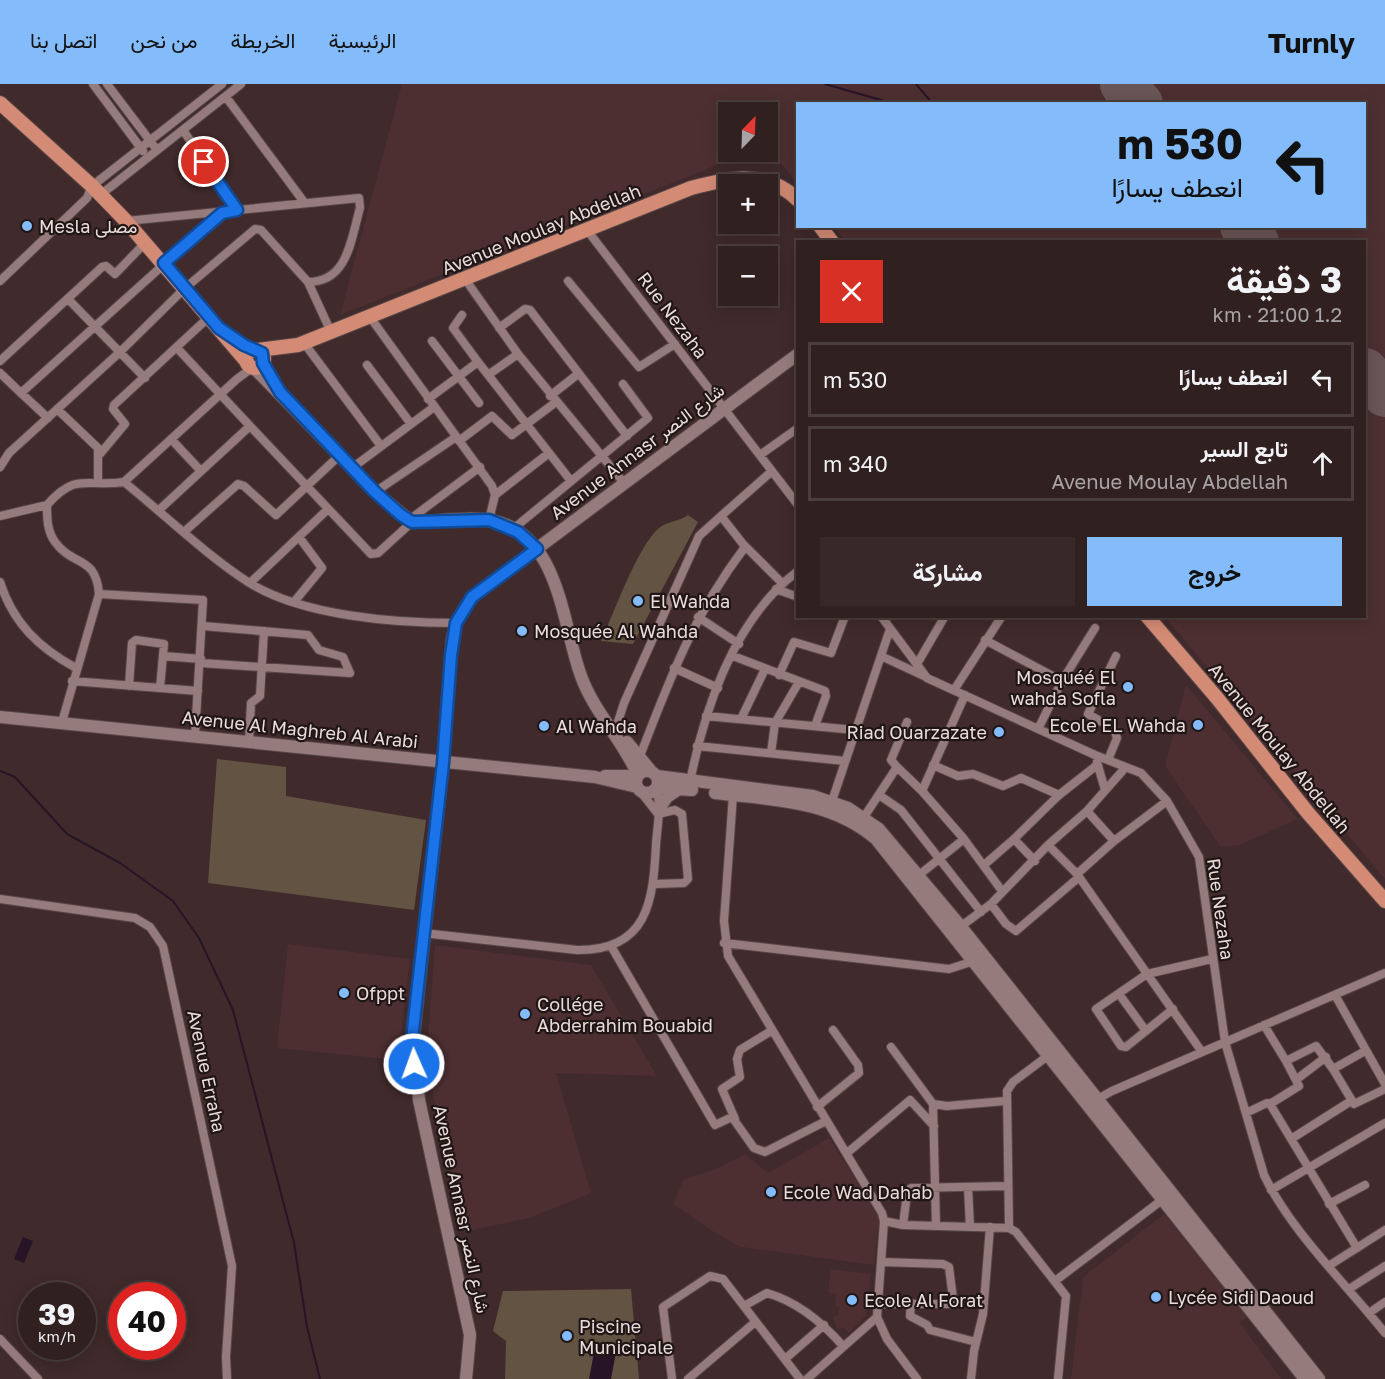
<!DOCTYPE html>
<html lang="ar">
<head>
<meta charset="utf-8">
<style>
  body { margin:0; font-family:"Golos Text",Vazirmatn,sans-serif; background:#382829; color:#f1f3f6; direction:rtl; height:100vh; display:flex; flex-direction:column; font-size:22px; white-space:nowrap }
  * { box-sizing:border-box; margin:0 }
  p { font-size:20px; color:#a8a3a5 }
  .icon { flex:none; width:33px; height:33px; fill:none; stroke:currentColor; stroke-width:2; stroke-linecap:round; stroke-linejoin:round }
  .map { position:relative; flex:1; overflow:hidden; direction:ltr }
  .details { position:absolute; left:796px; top:156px; width:570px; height:378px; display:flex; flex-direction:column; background:#302020; border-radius:0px; box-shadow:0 3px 15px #0003,0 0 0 2px #4b3e3e; direction:rtl }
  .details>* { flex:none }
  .hud { position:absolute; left:796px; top:18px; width:570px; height:126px; border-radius:0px; box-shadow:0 3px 15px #0003,0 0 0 2px #4b3e3e; direction:rtl; background:#84bcfb; color:#111; overflow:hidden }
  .needle { width:39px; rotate:23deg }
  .controls { position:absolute; left:718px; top:18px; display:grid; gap:12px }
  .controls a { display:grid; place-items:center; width:60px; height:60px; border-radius:0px; background:#302020; box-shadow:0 3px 15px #0003,0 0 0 2px #4b3e3e; font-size:30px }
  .speed { position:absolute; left:18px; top:1198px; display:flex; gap:12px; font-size:30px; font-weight:700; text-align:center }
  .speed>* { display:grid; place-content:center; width:78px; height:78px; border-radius:50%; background:#302020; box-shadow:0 3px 15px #0003,0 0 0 2px #4b3e3e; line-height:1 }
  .speed small { font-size:15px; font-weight:400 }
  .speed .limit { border:9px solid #d22; background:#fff; color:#111 }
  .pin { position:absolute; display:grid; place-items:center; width:51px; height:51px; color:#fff; margin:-26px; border:3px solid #fff; border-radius:50%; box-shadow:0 2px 6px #0007 }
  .me { position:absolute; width:66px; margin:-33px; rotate:358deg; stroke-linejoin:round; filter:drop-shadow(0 0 4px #0008) }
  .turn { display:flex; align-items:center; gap:21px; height:126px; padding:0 24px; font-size:27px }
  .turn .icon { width:78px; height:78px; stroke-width:2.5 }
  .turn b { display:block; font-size:42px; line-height:51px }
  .round { display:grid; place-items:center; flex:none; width:63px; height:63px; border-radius:0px; background:#382829 }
  .summary { display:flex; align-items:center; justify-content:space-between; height:102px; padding:0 24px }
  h1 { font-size:36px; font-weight:700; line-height:45px }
  .action { display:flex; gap:12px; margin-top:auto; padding:12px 24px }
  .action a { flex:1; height:69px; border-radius:0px; background:#84bcfb; color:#111; font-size:24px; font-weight:700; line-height:69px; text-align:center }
  .action a+a { background:#382829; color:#f1f3f6 }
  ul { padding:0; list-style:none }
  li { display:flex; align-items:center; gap:18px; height:75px; margin:0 12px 9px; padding:0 12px; border:3px solid #4b3e3e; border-radius:0px }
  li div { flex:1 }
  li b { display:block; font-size:22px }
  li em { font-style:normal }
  header { display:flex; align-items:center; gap:36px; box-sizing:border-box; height:84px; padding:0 30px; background:#84bcfb; color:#111 }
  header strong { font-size:28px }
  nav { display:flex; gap:33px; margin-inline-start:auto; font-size:21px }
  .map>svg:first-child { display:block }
  .built { fill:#4d2f31 }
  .green { fill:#635343 }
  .water { fill:#271527 }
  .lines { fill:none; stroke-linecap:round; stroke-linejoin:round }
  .stream { stroke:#271527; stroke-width:2 }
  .taxiway { stroke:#6a5556; stroke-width:18 }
  .runway { stroke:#6a5556; stroke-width:46 }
  .street-casing { stroke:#594747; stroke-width:10 }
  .secondary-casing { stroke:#594747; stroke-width:14 }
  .primary-casing { stroke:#594747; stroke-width:16 }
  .street { stroke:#967b7c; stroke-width:8 }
  .secondary { stroke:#967b7c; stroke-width:12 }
  .primary { stroke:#d48b75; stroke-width:14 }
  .route-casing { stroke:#114b97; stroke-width:15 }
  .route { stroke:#1a73e8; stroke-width:10 }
  .poi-dot { fill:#84bcfb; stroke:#201616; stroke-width:2 }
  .labels { text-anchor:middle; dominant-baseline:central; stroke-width:4.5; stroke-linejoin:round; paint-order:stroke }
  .poi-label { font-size:18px; fill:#ebdcdc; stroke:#201616; text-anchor:start }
  .street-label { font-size:18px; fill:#ebdcdc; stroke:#201616 }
</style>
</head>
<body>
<header>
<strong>Turnly</strong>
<nav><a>الرئيسية</a><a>الخريطة</a><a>من نحن</a><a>اتصل بنا</a></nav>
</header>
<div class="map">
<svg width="1385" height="1295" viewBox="0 0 1385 1295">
  <rect width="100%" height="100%" fill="#402a2b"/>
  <path class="built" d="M402 0H1385V795L1165 533 1365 532V158H846L834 143 1365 142V20H798V100L768 64V28H729V68H741L732 75 340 231Z
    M1186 601 1298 735 1239 761 1221 763 1165 682Z
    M288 860 410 875 398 976 277 964Z
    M435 861 591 881 657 992 556 989 591 1109 529 1134 464 1148 426 979Z
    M829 1054 879 1131 874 1181 741 1163 717 1150 673 1120 683 1096 718 1084 745 1070 768 1089Z
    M1164 1130 1247 1233 1240 1239 1281 1295H1071L1083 1193Z
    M831 1185 871 1190 866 1232 849 1249 843 1243 837 1246 833 1233 838 1231 840 1224 835 1222 836 1210 828 1208Z"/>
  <path class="green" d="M688 431 698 438 633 560 601 557C614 529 637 463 659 444 667 437 679 438 688 431Z
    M217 675 286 683V712L426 736 414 826 208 799Z
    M631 1205 639 1295H505L506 1257 493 1247 503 1207Z"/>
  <path class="water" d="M23 1153 33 1157 24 1179 14 1175Z
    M596 1258 617 1263 611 1295H589Z"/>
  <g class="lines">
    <path class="stream" d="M825 0 895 20
      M916 0 933 20
      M0 687 15 693 67 750 120 779 173 817 199 854 233 926 294 1159 307 1243 320 1295"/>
    <path class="taxiway" d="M1376 299 1385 307"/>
    <path class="runway" d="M1123 0 1140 20
      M1243 142 1256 158
      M1365 287 1385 310"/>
    <defs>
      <path id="street" d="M93 0 143 67
        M107 0 157 66
        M226 13 304 118
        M183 46 237 126
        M99 112 241 0
        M126 137 359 114 360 124C351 155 348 198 308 198
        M587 146 798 421
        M465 195 518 270 624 399
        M0 197 87 114 92 102 222 0
        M568 197 639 283 675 260
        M68 215 145 294
        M462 231 453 244 478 278
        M370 233 492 402 495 411 489 436
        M499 244 525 225 530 226 627 352
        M432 257 479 319
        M304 259 381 362
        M177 264 250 342
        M0 277 102 183 106 182 115 190 145 159
        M367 281 411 340
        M0 289 21 309
        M488 291 518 270
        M550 312 578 290
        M428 315 478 278 571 397
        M57 325 98 364V397
        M48 334 21 309 221 129
        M171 355 200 386
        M459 357 492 332 512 351 556 318
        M100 370 125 340 113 325 114 321 209 233
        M760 371 798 344
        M0 383 9 369 120 268 184 205 255 145 261 146 308 198 331 248
        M352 384 434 323
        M772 387 721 432 743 460 782 499
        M124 398C164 430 206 471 248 498 301 532 395 539 456 539
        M375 408 456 353
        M495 411 549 369
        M159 426 250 342 371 470 378 469 412 438
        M0 432 47 421
        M409 436 480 383
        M513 445 648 334 623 300
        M185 447 238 400 244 402 276 431 340 371
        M0 498C13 539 39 564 76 584
        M250 499 328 425
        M776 505 798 513
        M99 510 203 516 195 651
        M294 518 322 484 299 453
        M881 532 927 594 1095 671 1141 689 1167 717 1199 773 1225 958 1264 1091C1290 1146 1347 1201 1385 1249
        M698 533 739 560
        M985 556 1062 597
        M163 572 201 575
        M733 572 825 607 826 612 815 642
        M881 572 926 593
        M201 579 350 589 343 573 319 566 308 551 203 542
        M917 580 945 532
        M674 584 718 604
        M779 591 794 558 831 569 845 532
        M72 597 198 607
        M129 602 132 559 136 556 164 560 160 604
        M954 606 1002 532
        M706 632 855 646
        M741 635 765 585
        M62 638 99 510C96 471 73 483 55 458 47 447 47 434 47 421 77 387 87 404 124 398L237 295 252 284
        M1038 645 1062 597 1095 544
        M615 647 624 619 699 452 721 432
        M249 658 251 619 260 612 264 547
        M697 662 845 677
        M771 669 775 639 799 598
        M640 672C670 594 694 530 745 463
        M1108 676 1117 654 1114 645 1088 630 1116 572
        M1097 678 1105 706
        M933 681 958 692 973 690 1003 702 1021 694 1059 711
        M897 683 891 676 907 638
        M690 698C705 623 735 534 798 487
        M640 707 658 730
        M922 707 964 755 1002 807
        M733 711 724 837 728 872 882 1129 884 1137 877 1233 887 1255 917 1295
        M879 711 901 726 981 828
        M832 717 890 545
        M1087 727 1114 757
        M864 733 897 683 922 707 965 611
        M1048 761 1077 790 1202 968
        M1035 777 1014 755 1059 711 1097 681
        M984 781 1014 755
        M1077 790 1114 757 1167 717
        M919 791 964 755
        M655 800 684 799 688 795 682 730 675 726 658 730
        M0 815 135 834 150 843 163 862 232 1182 226 1273 227 1295
        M991 820 1006 840 1016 847 1078 794
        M960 843 991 820 1048 761 1087 727 1125 684
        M423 849 577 866C648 867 653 817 656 761 657 743 662 722 656 705
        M724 859 949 885 974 877
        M611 862 715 1041 732 1033 754 1064 765 1068 826 1037
        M1119 910 1146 947
        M1335 911 1385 1000
        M1173 925 1126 963 1121 962 1096 925 1147 890 1212 875
        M1264 941 1286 977 1316 962 1333 985 1365 967
        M891 963 933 1020 947 1022 1005 1017
        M1333 985 1354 1020 1385 1005
        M1297 995 1326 973
        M1094 1017 1112 1007 1385 889
        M933 1020 936 1142
        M1270 1020 1299 1002 1286 977
        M817 1023 859 989 858 981 833 946
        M1246 1029 1267 1019 1270 1020 1357 1164
        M735 1035 722 1005 740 993 737 975 740 966 771 947
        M1291 1055 1351 1017
        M847 1069 910 1016 934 1042
        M968 1103 970 1143
        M1271 1106 1385 1039
        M1329 1120 1365 1101
        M884 1137 903 1141 1009 1144 1016 1148 1066 1212 1058 1295
        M903 1141 907 1110 911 1104 1008 1102
        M1009 1144 1007 1007 1013 998 1049 971
        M1330 1181 1385 1146
        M1055 1197 1162 1116
        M1349 1205 1385 1182
        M911 1219 910 1232 927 1241 930 1246 976 1258
        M877 1220H949L953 1215 949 1183 943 1180 881 1178
        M744 1222 767 1209C798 1218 822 1238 843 1262
        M1369 1229 1385 1218
        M0 1255 38 1295
        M785 1275 824 1241
        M672 1295 663 1223 710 1192 723 1195 800 1295
        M688 1295 754 1239
        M807 1295 877 1233
        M971 1295 974 1267 983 1230 990 1143"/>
      <path id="secondary" d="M263 279 274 297
        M254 284 375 408 412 438C437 438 465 432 489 436 560 447 562 541 581 592 594 628 622 655 638 691
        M0 633 595 693 637 703
        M627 658 651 687
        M636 698a11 11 0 1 1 22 0a11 11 0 1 1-22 0Z
        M605 692H637
        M657 692 813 712 848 724 879 745 958 839 1319 1295
        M657 704 692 706
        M715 709C773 716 830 716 876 755L1305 1295
        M659 725 667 713 679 705
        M466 1295 470 1251 419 1016 413 958 443 679 452 556 456 539 472 513 798 270"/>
      <path id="primary" d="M0 19 92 102 126 137 247 278
        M820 142 832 158
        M258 266 298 261 691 104C729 94 767 85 798 116
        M246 275a9 9 0 1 1 18 0a9 9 0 1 1-18 0Z
        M1147 532 1217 614 1308 729 1385 817"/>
    </defs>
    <use href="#street" class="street-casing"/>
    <use href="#secondary" class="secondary-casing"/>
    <use href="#primary" class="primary-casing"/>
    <use href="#street" class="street"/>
    <use href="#secondary" class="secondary"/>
    <use href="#primary" class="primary"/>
  </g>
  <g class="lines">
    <defs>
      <path id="route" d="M204 78 237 126 222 129 164 179 219 244 244 261 262 269 263 279 280 308 375 408 401 431 412 438 489 436 518 448 537 465 472 513 456 539 451 571 443 679 413 946 414 980"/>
    </defs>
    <use href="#route" class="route-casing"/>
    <use href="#route" class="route"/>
  </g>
  <g class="poi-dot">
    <circle cx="27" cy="142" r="6"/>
    <circle cx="638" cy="517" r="6"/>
    <circle cx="522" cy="547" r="6"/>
    <circle cx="1128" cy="603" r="6"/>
    <circle cx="1198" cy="641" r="6"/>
    <circle cx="544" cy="642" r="6"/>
    <circle cx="999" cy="648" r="6"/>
    <circle cx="344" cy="909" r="6"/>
    <circle cx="525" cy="930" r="6"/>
    <circle cx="771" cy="1108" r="6"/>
    <circle cx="1156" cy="1213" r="6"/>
    <circle cx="852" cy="1216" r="6"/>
    <circle cx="567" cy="1252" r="6"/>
  </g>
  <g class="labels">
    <g class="poi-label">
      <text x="39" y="142">Mesla مصلى</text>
      <text x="650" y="517">El Wahda</text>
      <text x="534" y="547">Mosquée Al Wahda</text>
      <text x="1116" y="593" text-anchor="end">Mosquéé El<tspan x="1116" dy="21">wahda Sofla</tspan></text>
      <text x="1186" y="641" text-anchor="end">Ecole EL Wahda</text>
      <text x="556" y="642">Al Wahda</text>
      <text x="987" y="648" text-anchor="end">Riad Ouarzazate</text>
      <text x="356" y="909">Ofppt</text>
      <text x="537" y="920">Collége<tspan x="537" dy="21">Abderrahim Bouabid</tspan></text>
      <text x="783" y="1108">Ecole Wad Dahab</text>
      <text x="1168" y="1213">Lycée Sidi Daoud</text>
      <text x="864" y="1216">Ecole Al Forat</text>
      <text x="579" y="1242">Piscine<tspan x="579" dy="21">Municipale</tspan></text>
    </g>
    <g class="street-label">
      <text transform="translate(541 145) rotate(-22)">Avenue Moulay Abdellah</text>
      <text transform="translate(673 231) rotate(53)">Rue Nezaha</text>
      <text transform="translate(637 367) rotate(-37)">Avenue Annasr شارع النصر</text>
      <text transform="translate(300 645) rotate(6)">Avenue Al Maghreb Al Arabi</text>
      <text transform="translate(1280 664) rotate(51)">Avenue Moulay Abdellah</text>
      <text transform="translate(1221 825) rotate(82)">Rue Nezaha</text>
      <text transform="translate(207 987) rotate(78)">Avenue Erraha</text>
      <text transform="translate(462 1125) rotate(78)">Avenue Annasr شارع النصر</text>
    </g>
  </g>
</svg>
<div class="controls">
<a><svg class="needle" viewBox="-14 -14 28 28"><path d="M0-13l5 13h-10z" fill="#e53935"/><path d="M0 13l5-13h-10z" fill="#a8a3a5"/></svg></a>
<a>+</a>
<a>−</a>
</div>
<div class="speed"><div>39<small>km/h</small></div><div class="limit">40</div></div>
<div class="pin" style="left:204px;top:78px;background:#d93025"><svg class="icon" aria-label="arrive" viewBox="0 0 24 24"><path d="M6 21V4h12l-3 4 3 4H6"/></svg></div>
<svg class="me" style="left:414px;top:980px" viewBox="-20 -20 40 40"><circle r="17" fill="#1a73e8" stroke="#fff" stroke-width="3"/><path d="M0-11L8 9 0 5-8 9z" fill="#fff"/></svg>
<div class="hud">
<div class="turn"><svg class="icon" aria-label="left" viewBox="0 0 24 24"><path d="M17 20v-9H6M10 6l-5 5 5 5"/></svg><div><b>530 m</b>انعطف يسارًا</div></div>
</div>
<section class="details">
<div class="summary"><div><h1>3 دقيقة</h1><p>1.2 km · 21:00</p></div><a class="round" style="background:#d93025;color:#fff"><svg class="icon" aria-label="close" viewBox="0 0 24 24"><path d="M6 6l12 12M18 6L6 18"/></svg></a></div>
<ul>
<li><svg class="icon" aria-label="left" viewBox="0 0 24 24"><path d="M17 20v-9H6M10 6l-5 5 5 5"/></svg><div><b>انعطف يسارًا</b></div><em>530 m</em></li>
<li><svg class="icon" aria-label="ahead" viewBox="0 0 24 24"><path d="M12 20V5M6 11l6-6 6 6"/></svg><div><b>تابع السير</b><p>Avenue Moulay Abdellah</p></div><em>340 m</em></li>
</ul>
<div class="action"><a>خروج</a><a>مشاركة</a></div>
</section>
</div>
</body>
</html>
